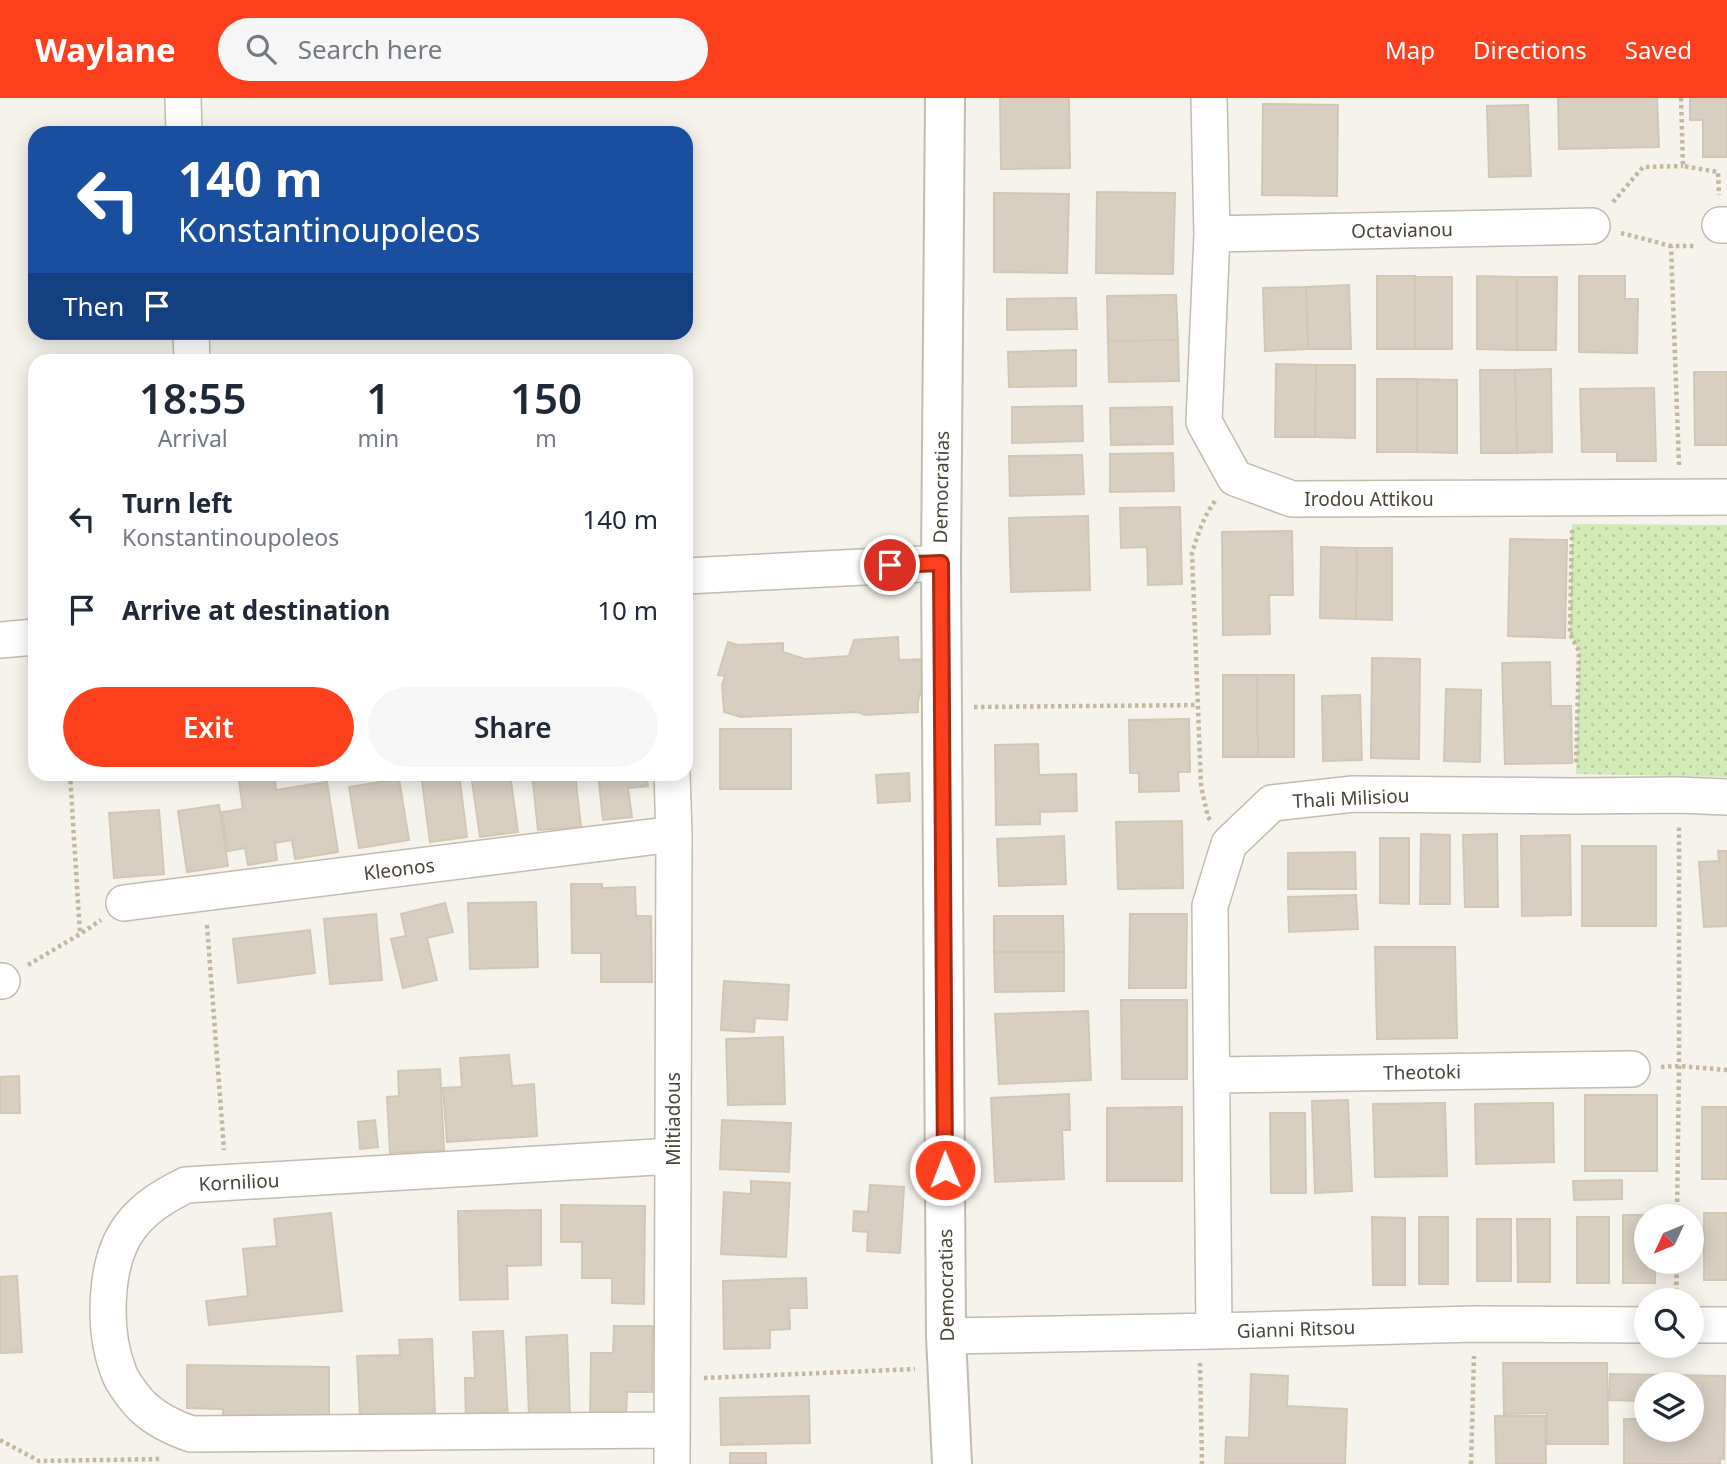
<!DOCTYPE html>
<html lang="en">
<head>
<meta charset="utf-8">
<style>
  body { margin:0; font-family:"Noto Sans",sans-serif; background:#f6f6f7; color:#1f2937; height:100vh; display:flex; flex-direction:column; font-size:26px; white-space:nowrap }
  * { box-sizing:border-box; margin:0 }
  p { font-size:23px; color:#747a83 }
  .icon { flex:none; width:38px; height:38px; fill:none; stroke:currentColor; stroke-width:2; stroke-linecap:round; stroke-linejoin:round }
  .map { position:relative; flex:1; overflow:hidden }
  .sheet { position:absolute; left:28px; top:256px; width:665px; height:427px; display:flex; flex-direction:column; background:#fff; border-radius:21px; box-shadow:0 4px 18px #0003 }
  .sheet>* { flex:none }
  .top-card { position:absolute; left:28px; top:28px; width:665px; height:214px; border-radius:21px; box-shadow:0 4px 18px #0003; background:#1a4fa0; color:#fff; overflow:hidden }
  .needle { width:46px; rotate:226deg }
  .fabs { position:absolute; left:1634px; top:1106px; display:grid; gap:14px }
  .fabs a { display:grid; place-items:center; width:70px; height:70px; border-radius:50%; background:#fff; box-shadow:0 4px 18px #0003; font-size:35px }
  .pin { position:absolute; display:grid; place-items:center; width:60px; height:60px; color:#fff; margin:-30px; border:4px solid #fff; border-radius:50%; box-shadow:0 2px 7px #0007 }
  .me { position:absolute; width:77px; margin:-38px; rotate:359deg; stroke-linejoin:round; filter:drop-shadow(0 0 5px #0008) }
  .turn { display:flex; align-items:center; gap:24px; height:147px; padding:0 35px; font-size:32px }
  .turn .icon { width:91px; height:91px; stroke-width:2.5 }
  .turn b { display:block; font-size:49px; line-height:60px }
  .then { display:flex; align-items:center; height:66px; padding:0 35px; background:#0003; gap:14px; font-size:26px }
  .eta { display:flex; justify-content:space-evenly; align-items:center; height:119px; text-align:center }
  .eta b { font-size:42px; font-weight:600; line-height:49px }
  .cta { display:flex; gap:14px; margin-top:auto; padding:14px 35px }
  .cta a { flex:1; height:80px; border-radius:42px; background:#fc3f1d; color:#fff; font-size:28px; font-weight:600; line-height:80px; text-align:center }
  .cta a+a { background:#f6f6f7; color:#1f2937 }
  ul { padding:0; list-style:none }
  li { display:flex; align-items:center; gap:21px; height:91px; padding:0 35px }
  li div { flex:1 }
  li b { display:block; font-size:26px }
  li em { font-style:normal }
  header { display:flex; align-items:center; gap:42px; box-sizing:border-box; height:98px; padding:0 35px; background:#fc3f1d; color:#fff }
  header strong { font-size:33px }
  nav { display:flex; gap:38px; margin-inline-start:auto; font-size:24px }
  .search { width:490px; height:63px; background:#f6f6f7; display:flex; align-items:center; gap:18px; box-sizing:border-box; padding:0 24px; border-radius:38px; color:#747a83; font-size:26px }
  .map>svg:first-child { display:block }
  .grass { fill:url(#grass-dots) }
  .building { fill:#d8cfc1; stroke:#d3c7b4; stroke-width:2; fill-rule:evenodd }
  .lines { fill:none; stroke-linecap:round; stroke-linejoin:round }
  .minor-casing { stroke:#c2bbae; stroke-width:38 }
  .tertiary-casing { stroke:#c2bbae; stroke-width:42 }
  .path { stroke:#c4b79f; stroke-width:4.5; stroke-dasharray:3.5 3.5; stroke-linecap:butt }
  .minor { stroke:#fff; stroke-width:35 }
  .tertiary { stroke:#fff; stroke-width:38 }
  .route-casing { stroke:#a42913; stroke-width:18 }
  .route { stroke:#fc3f1d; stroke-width:12 }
  .labels { text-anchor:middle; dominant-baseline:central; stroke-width:5; stroke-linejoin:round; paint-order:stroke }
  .street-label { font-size:19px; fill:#4b4439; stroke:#fff }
</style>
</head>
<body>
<header>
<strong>Waylane</strong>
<div class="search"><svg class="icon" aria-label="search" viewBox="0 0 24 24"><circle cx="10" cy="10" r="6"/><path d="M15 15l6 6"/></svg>Search here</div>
<nav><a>Map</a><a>Directions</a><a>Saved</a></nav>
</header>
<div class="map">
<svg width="1727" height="1366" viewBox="0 0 1727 1366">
  <defs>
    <pattern id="grass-dots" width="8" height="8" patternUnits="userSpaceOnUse" patternTransform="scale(1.75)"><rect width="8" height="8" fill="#d2eab5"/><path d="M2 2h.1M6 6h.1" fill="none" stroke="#b6ca9c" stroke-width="1.8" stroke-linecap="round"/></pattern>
  </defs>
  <rect width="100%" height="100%" fill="#f6f3ec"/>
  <path class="grass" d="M1572 426 1727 427V679L1576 676 1579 553 1570 536Z"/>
  <path class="building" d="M1000 0H1069L1070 70 1001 71Z
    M1558 0H1657L1659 49 1559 51Z
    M1690 0H1727V59H1703V22H1690Z
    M1263 6 1338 7 1337 98 1262 97Z
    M1528 7 1531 78 1489 79 1487 8Z
    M1097 94 1175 95 1173 176 1096 175Z
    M994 95 1069 96 1067 175 994 174Z
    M1377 178H1415V251H1377Z
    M1415 178 1452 179V251H1415Z
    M1477 178 1517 179V252L1477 251Z
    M1579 178H1625V201H1638L1637 255 1579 254Z
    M1517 179H1557L1556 252H1517Z
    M1349 187 1351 251H1308L1306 189Z
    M1306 189 1308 251 1265 253 1263 190Z
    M1176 197 1178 242 1108 243 1107 198Z
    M1076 200 1077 231 1007 232V201Z
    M1178 242 1179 283 1109 284 1108 243Z
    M1076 252V288L1009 289 1008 254Z
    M1276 266 1316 267 1315 339H1275Z
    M1316 267H1355V340L1315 339Z
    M1551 271 1552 354 1517 355 1515 272Z
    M1480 272H1515L1517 355H1481Z
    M1694 274H1727V347H1695Z
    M1377 281H1417V354H1377Z
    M1417 281 1457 282V355L1417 354Z
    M1654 290 1656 363H1617V354H1582L1580 291Z
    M1082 308 1083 343 1012 345V309Z
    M1172 309 1173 346 1111 347 1110 310Z
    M1173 355 1174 393 1110 394V356Z
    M1082 357 1084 396 1010 398 1009 358Z
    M1180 409 1182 486 1148 487 1147 449 1121 450 1120 410Z
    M1088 418 1090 492 1011 494 1009 420Z
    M1292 433 1293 497H1269L1270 536 1223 537 1222 434Z
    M1510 441 1567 442 1565 540 1508 538Z
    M1321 449 1357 450 1356 521 1320 520Z
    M1357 450H1392V522L1356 521Z
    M898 539 899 562 930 561 918 603V614L865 617 858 614 741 619 724 614 722 587 725 578 718 577 728 544 738 547 783 545V554L805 561 849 558 854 542Z
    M1372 560 1420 561 1419 661 1371 660Z
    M1550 564 1551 608H1571L1572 665 1505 666 1502 565Z
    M1223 577H1257L1258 659H1223Z
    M1257 577H1294V659H1258Z
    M1446 591 1481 592 1480 664 1444 663Z
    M1360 597 1362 662 1323 663 1322 598Z
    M1189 621 1190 674H1178L1179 693 1139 694V675H1130L1129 622Z
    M720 631H791V691H720Z
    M1038 646 1039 677 1076 676 1077 713 1040 714V726L996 727 995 647Z
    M909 675 910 703 878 705 876 677Z
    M238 676H274L276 692 327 684 338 754 295 761 292 742 275 745 277 762 248 767 245 750 228 753 222 714 243 711Z
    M421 676H459L467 739 430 744Z
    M471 676H510L518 734 480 739Z
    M532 676H575L581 729 538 732Z
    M598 676H646L648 688 628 690 632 719 603 722Z
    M399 681 409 742 359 750 349 689Z
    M219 707 228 768 187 774 178 713Z
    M159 712 164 776 114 780 109 715Z
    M1182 723 1183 790 1118 791 1116 724Z
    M1421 736 1450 737V806H1420Z
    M1497 736 1498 809H1465L1463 737Z
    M1570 737 1571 817 1522 818 1521 738Z
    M1064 738 1066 786 999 788 997 741Z
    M1380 740H1409V806L1380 805Z
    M1582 748H1656V828H1582Z
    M1718 753H1727V828L1704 829 1699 764 1719 763Z
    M1355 754 1356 791H1288V755Z
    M571 786H602V790L635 789 636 818H651L652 884H601V855H572Z
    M1356 797 1358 831 1289 834 1288 799Z
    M536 804 538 869 470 871 468 805Z
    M445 805 453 834 427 840 437 882 403 890 391 841 406 838 401 816Z
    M376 816 382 882 330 886 324 821Z
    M1130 816H1187L1186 890H1129Z
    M994 818H1063L1064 854H994Z
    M310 832 315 875 238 885 233 841Z
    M1375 849H1455L1457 940 1377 941Z
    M994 854H1064V893L995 894Z
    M724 883 789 887 787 922 755 920 754 934 721 932Z
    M1121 902H1187V981H1122Z
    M1088 913 1091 982 999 986 995 916Z
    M783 939 785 1006 728 1007 726 941Z
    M509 957 512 988 534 986 537 1038 447 1044 443 990 462 989 460 960Z
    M440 971 444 1052 390 1055 387 999 399 998 398 973Z
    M19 978 20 1015H0V979Z
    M1069 996 1070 1032H1062L1064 1081 995 1084 991 1000Z
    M1585 997H1657V1073H1585Z
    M1348 1002 1352 1093 1315 1095 1312 1003Z
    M1445 1005 1447 1078 1375 1079 1373 1006Z
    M1553 1005 1554 1064 1476 1066 1475 1006Z
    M1182 1009V1083H1107V1010Z
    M1702 1009H1727V1081H1702Z
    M1270 1015H1305L1306 1095H1271Z
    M375 1022 378 1049 360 1051 358 1024Z
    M722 1022 791 1025 789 1074 720 1071Z
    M1622 1082V1101L1574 1102 1573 1083Z
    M751 1083 790 1085 786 1159 721 1156 724 1094 751 1096Z
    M870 1087 904 1089 900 1155 867 1153 868 1134 853 1133 854 1113 868 1114Z
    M561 1107 645 1108 644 1206 612 1205V1180H582V1144H561Z
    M541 1112V1167L507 1168 508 1201 460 1202 458 1113Z
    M331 1115 342 1213 209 1227 206 1203 248 1198 243 1151 277 1148 274 1121Z
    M1704 1115H1727V1182H1704Z
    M1623 1117H1655V1118H1647V1164H1655V1185H1623Z
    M1372 1119 1405 1120V1187H1373Z
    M1419 1119H1448V1186H1419Z
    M1577 1119H1609V1185H1577Z
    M1477 1121H1511V1183H1477Z
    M1517 1121H1550V1184H1518Z
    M17 1178 22 1254 0 1255V1179Z
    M806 1180 807 1210H789L790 1231 770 1232V1250L724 1251 723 1183Z
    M614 1228H653L652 1294H627L626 1323 590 1322 591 1255H613Z
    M503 1233 508 1322 466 1324 465 1280H475L473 1234Z
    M567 1237 570 1316 529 1317 526 1239Z
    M432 1241 435 1315 360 1318 357 1258 400 1257 399 1242Z
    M1503 1265H1607L1608 1346H1547V1315L1504 1316Z
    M187 1267 329 1269V1318L223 1317V1311L187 1310Z
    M1251 1276 1288 1278 1287 1308 1347 1311 1345 1366H1225L1226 1339 1249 1340Z
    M1610 1276 1725 1278 1724 1361 1720 1360V1366H1624V1321H1639L1640 1303 1609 1302ZM1647 1286H1692V1332H1647Z
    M809 1298 810 1345 721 1347 720 1300Z
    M1495 1318H1545L1546 1366H1496Z
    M730 1355H766V1366H730Z"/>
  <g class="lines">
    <defs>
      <path id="minor" d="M183 0 184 35
        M1209 0 1212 136 1204 324 1235 380 1292 401 1727 399
        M1720 127H1727
        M1212 136 1592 128
        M191 234 192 262
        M686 478 941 465
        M0 542 35 539
        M672 676 674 736 672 1366
        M124 805 674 736
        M0 883H2
        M1212 977 1632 971
        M1692 1227H1727
        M1214 1233 1210 808 1229 746 1272 705 1353 696 1575 698 1679 697 1727 699
        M946 1238 1214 1233 1474 1226 1647 1227
        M672 1332 191 1336C174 1330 158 1323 144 1310 137 1304 122 1284 119 1275 103 1235 103 1165 130 1129 145 1109 164 1098 186 1087L673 1058"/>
      <path id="tertiary" d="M945 0 941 465 946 1238 952 1366"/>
    </defs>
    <use href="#minor" class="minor-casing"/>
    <use href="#tertiary" class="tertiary-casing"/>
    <path class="path" d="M1681 0 1683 68 1718 74 1719 97
      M1613 104 1643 69 1683 68
      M1621 135 1671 148
      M1679 367 1671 148H1695
      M1572 432 1570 536 1579 553 1576 666
      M974 609 1198 607
      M70 676 80 836
      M1210 722 1208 719 1201 688 1192 455C1198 436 1204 417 1216 402
      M207 827 224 1052
      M28 867 80 836 101 822
      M1661 969 1679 968 1727 972
      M1677 1118 1679 968V727
      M1676 1201 1677 1164
      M1200 1265 1202 1366
      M704 1280 915 1271
      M0 1342 39 1363 161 1361
      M1471 1366 1474 1258"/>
    <use href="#minor" class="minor"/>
    <use href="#tertiary" class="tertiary"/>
  </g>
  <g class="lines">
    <defs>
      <path id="route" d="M890 467 941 465 945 1072"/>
    </defs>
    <use href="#route" class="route-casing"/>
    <use href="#route" class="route"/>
  </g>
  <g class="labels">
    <g class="street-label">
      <text transform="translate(1402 132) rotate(-1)">Octavianou</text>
      <text transform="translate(941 389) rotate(-89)">Democratias</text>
      <text x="1369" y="401">Irodou Attikou</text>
      <text transform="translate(1351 700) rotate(-3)">Thali Milisiou</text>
      <text transform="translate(399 771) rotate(-7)">Kleonos</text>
      <text transform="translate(1422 974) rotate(-1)">Theotoki</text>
      <text transform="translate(673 1021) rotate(-90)">Miltiadous</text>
      <text transform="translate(239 1084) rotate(-3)">Korniliou</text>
      <text transform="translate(946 1187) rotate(-91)">Democratias</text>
      <text transform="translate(1296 1231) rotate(-2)">Gianni Ritsou</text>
    </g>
  </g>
</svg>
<div class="fabs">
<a><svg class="needle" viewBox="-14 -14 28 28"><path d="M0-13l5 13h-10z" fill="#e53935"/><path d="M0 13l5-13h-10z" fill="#747a83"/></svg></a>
<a><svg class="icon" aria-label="search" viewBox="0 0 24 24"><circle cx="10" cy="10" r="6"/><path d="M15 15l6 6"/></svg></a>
<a><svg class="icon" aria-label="layers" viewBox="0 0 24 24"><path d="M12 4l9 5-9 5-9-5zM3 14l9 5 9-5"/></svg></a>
</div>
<div class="pin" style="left:890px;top:467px;background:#d93025"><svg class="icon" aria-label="arrive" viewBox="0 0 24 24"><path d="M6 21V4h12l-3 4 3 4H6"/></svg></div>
<svg class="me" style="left:945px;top:1072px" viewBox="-20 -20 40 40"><circle r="17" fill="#fc3f1d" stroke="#fff" stroke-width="3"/><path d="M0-11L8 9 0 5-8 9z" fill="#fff"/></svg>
<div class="top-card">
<div class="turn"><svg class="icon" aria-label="left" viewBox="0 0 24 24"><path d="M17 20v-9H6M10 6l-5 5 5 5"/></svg><div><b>140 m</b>Konstantinoupoleos</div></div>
<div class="then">Then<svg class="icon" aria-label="arrive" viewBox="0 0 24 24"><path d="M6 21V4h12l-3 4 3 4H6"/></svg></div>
</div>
<section class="sheet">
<div class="eta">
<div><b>18:55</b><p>Arrival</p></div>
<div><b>1</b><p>min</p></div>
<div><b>150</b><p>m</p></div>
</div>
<ul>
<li><svg class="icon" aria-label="left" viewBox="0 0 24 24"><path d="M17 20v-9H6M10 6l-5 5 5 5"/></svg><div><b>Turn left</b><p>Konstantinoupoleos</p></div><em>140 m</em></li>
<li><svg class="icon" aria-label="arrive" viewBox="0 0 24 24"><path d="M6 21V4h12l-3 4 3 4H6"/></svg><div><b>Arrive at destination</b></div><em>10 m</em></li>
</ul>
<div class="cta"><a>Exit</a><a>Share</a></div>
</section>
</div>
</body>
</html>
